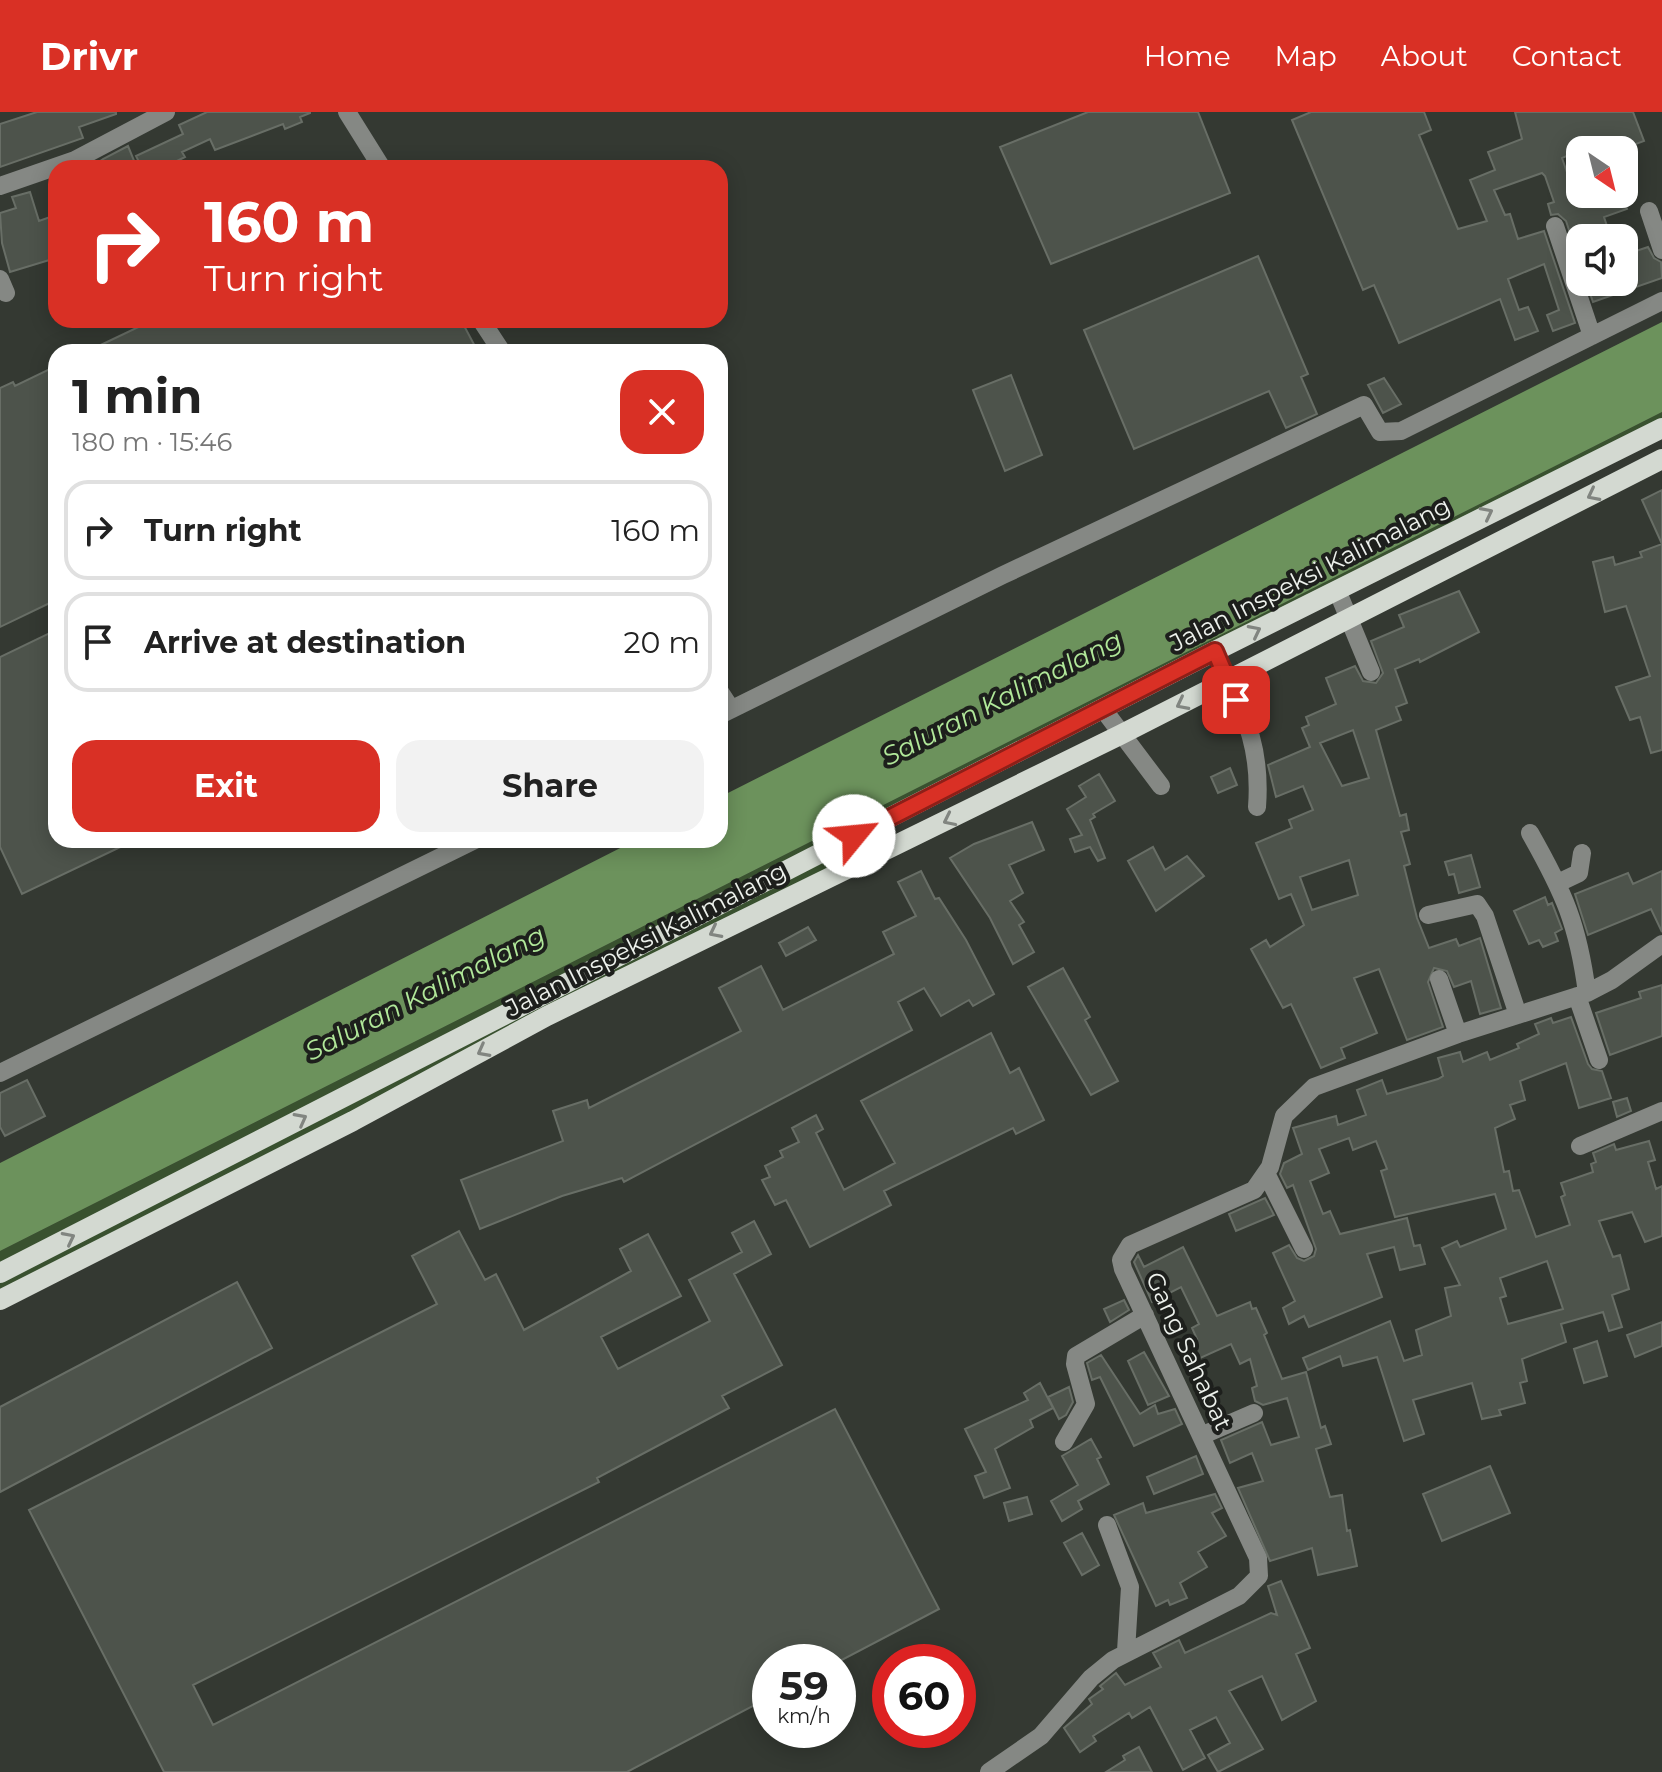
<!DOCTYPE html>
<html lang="en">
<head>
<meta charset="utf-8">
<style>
  body { margin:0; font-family:Montserrat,sans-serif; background:#f2f2f2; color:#222; height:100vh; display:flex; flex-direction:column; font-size:30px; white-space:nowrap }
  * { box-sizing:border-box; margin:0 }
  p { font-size:26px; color:#767676 }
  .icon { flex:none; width:44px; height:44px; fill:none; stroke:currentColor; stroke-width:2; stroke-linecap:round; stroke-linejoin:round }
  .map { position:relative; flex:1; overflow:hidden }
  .side { position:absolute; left:48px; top:232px; width:680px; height:504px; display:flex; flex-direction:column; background:#fff; border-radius:24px; box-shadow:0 4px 20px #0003 }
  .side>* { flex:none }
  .guide { position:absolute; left:48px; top:48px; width:680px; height:168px; border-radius:24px; box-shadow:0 4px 20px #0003; background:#d93025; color:#fff; overflow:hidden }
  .needle { width:52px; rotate:145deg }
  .fabs { position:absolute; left:1566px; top:24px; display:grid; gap:16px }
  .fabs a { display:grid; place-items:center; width:72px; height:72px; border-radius:16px; background:#fff; box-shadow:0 4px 20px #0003; font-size:40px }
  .speed { position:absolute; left:752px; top:1532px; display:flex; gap:16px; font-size:40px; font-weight:700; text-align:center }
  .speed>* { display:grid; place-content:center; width:104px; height:104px; border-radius:50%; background:#fff; box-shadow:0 4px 20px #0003; line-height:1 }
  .speed small { font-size:20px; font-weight:400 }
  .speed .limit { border:12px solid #d22; background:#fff; color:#111 }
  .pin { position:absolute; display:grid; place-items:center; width:68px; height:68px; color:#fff; margin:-34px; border-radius:16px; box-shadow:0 4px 12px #0006 }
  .me { position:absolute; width:88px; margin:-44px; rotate:62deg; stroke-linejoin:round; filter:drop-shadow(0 0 6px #0008) }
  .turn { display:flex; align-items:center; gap:28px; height:168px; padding:0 24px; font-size:36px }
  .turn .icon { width:104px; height:104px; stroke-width:2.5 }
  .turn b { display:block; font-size:56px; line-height:68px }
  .round { display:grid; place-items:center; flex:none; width:84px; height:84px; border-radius:24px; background:#f2f2f2 }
  .summary { display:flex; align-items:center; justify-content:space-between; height:136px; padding:0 24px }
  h1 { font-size:48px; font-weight:700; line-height:60px }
  .primary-button { display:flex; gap:16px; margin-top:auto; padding:16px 24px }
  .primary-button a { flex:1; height:92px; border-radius:24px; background:#d93025; color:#fff; font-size:32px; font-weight:700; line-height:92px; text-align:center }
  .primary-button a+a { background:#f2f2f2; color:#222 }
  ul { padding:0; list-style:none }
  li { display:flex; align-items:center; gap:24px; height:100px; margin:0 16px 12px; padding:0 8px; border:4px solid #e0e0e0; border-radius:24px }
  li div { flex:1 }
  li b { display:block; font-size:30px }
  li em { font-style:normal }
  header { display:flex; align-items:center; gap:48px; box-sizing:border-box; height:112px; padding:0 40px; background:#d93025; color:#fff }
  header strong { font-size:38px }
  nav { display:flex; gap:44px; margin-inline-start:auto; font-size:28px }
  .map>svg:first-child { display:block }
  .green { fill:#39512f }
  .water { fill:#6c925c }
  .building { fill:#4d534b; stroke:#686e66; stroke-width:2; fill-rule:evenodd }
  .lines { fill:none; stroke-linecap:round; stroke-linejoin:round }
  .minor { stroke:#858884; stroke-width:18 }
  .major { stroke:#d3d9d1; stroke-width:20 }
  .oneway { stroke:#818580 }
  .route-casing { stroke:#8d1f18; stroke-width:20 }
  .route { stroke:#d93025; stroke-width:14 }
  .labels { text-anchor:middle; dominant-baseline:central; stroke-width:8; stroke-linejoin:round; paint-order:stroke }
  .street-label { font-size:24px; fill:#edf1ec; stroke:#1d1f1c }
  .water-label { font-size:26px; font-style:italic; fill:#b1e89a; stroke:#1d1f1c }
</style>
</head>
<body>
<header>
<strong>Drivr</strong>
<nav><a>Home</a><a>Map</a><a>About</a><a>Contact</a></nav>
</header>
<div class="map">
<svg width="1662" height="1660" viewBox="0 0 1662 1660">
  <rect width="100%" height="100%" fill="#343932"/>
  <path class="green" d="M1662 300V316L829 738 841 757 0 1188V1139Z"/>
  <path class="water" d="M1662 210V300L0 1139V1051L636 728H720V685Z"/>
  <path class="building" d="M37 0H116V2L79 15 83 26 0 55V12Z
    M207 0H310V1L300 5 302 10 285 17 283 12 215 38 210 27 182 40 185 45 163 56H142L136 44 183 22 179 13Z
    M1088 0H1198L1230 81 1051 152 1000 35Z
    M1311 0H1424L1431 18 1419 23 1458 117 1487 109 1470 68 1495 58 1488 40 1522 27 1515 0H1633L1644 29 1620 38H1580L1562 46 1575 83 1622 82 1627 97 1604 105 1611 126H1580V151L1566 109 1558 102 1551 103 1548 92 1554 90 1545 64 1542 61 1494 78 1505 103 1510 102 1518 127 1544 119 1575 211 1553 219 1547 203 1559 198 1544 152 1508 167 1519 198 1528 195 1538 219 1515 228 1500 187 1399 231 1374 173 1363 178 1292 8Z
    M128 34 137 56H90L103 47Z
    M30 80 39 109 56 103V146L10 160 2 131 0 101 16 96 12 85Z
    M1648 135 1654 146 1661 150 1662 166 1593 190 1586 170H1624V143Z
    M1258 144 1308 262 1301 265 1317 302 1286 316 1269 279 1134 337 1084 218Z
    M153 208H461L478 240H86Z
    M56 254V488L0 515V276L13 270 15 274Z
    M1011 263 1042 343 1005 359 973 278Z
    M1384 266 1401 292 1383 301 1368 273Z
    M1662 378V432L1642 388Z
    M1662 432V638L1651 641 1640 605 1630 608 1616 575 1650 564 1626 494 1605 500 1593 450 1613 445 1615 453 1642 445 1640 440Z
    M1459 479 1479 520 1420 550 1419 547 1395 557 1407 591 1396 595 1401 608 1376 618 1400 704 1406 702 1409 718 1401 720 1410 752 1404 754 1417 806 1429 836 1456 827 1459 834 1480 826 1501 896 1480 902 1471 869 1454 875 1447 859 1434 856 1428 870 1443 915 1407 928 1379 857 1354 866 1377 921 1341 936 1345 946 1321 956 1291 892 1283 896 1251 837 1266 828 1270 835 1304 813 1291 782 1279 787 1256 731 1292 716 1289 708 1313 698 1303 674 1276 685 1268 653 1310 635 1302 616 1309 613 1306 605 1336 592 1326 566 1355 554 1363 569 1376 571 1383 561 1371 529 1404 515 1399 503ZM1353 618 1369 666 1342 674 1320 631ZM1349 748 1358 783 1312 798 1300 765Z
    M56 518V728H135L22 782 0 735V545Z
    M1230 656 1237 673 1218 681 1211 665Z
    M1099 662 1115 689 1093 702 1095 705 1090 708 1105 746 1098 749 1090 735 1075 740 1070 727 1082 723 1067 697 1086 685 1079 674Z
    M1032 710 1044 738 1009 753 1023 781 1010 789 1024 810 1019 813 1034 840 1013 852 990 806 950 746 974 732Z
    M1153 735 1165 758 1187 744 1204 764 1156 799 1128 749Z
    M1471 743 1480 775 1459 781 1454 762 1449 763 1445 750Z
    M921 759 935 787 939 786 966 828 994 882 973 894 969 888 941 904 924 876 898 890 912 918 624 1070 622 1066 562 1084 480 1117 461 1068 563 1029 553 999 587 988 589 996 741 919 719 876 761 854 783 898 894 842 883 820 916 804 898 770Z
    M1662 759V820L1651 797 1588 823 1575 782 1628 761 1633 772Z
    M1545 785 1548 793 1552 791 1562 817 1555 821 1558 829 1543 835 1539 828 1529 832 1514 799Z
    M808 815 816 828 786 844 779 831Z
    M1063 856 1090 905 1085 908 1118 969 1091 983 1028 875Z
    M1662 873V924L1610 943 1596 901 1641 886 1639 880Z
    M1571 905 1588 952 1592 957 1602 959 1611 986 1579 996 1566 951 1520 969 1525 988 1510 993 1515 1007 1495 1016 1504 1060 1509 1059 1513 1079 1519 1078 1536 1125 1570 1113 1561 1085 1565 1083 1561 1071 1593 1060 1591 1052 1596 1050 1593 1041 1614 1032 1616 1038 1649 1029 1655 1048 1648 1050 1656 1077 1662 1074V1124L1645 1130 1632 1100 1599 1109 1613 1145 1620 1143 1629 1177 1612 1183 1622 1215 1609 1219 1603 1200 1561 1212 1566 1230 1522 1247 1527 1269 1520 1271 1525 1291 1499 1298 1501 1303 1482 1307 1472 1271 1413 1288 1424 1322 1404 1329 1377 1245 1343 1254 1340 1244 1308 1258 1303 1246 1390 1209 1404 1249 1422 1243 1416 1218 1451 1204 1445 1176 1460 1173 1442 1136 1457 1129 1460 1135 1506 1117 1495 1082 1395 1105 1381 1059 1387 1057 1376 1029 1353 1038 1349 1026 1319 1037 1329 1061 1310 1069 1323 1102 1330 1099 1340 1122 1407 1106 1414 1134 1420 1133 1425 1152 1400 1158 1394 1135 1367 1142 1382 1185 1309 1215 1304 1204 1289 1212 1283 1196 1295 1189 1273 1141 1289 1133 1297 1146 1304 1149 1314 1144 1316 1137 1293 1073 1287 1076 1280 1062 1284 1051 1302 1042 1293 1016 1336 1004 1338 1013 1366 1003 1357 978 1382 968 1387 982 1438 967 1443 964 1438 946 1460 940 1463 950 1487 940 1490 948 1519 936 1517 932 1539 922 1535 912 1551 906 1553 911ZM1547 1149 1563 1197 1508 1212 1500 1186 1506 1184 1500 1166Z
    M991 921 1010 961 1019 956 1044 1008 1016 1022 1013 1016 884 1079 891 1093 810 1135 786 1088 775 1093 762 1068 770 1065 765 1054 783 1045 780 1039 799 1030 792 1016 816 1003 823 1017 816 1021 844 1078 895 1051 861 989Z
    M27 968 45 1004 5 1024 0 1015V981Z
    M1627 986 1631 999 1617 1005 1613 990Z
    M1265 1086 1274 1103 1236 1119 1229 1102Z
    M754 1109 771 1142 734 1162 782 1253 722 1284 729 1296 597 1366 599 1370 193 1573 213 1613 835 1297 939 1497 838 1550H770V1585L627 1660H164L29 1398 437 1192 412 1144 459 1119 485 1168 496 1162 524 1218 631 1159 620 1137 648 1122 681 1184 601 1225 618 1257 710 1209 689 1168 742 1140 732 1121Z
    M1183 1135 1217 1204 1250 1190 1252 1197 1256 1196 1267 1221 1264 1223 1282 1267 1306 1260 1321 1316 1325 1314 1331 1332 1316 1337 1330 1385 1342 1383 1347 1419 1350 1418 1357 1454 1318 1463 1312 1436 1270 1449 1238 1376 1263 1369 1252 1341 1230 1351 1221 1328 1262 1310 1271 1333 1299 1325 1287 1286 1263 1293 1255 1289 1252 1276 1257 1274 1250 1247 1240 1252 1231 1232 1187 1252 1179 1235 1197 1227 1192 1216 1199 1212 1181 1175 1152 1190 1134 1150 1138 1143 1144 1155Z
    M237 1170 272 1236 0 1380V1295Z
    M1124 1188 1129 1198 1110 1210 1104 1197Z
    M1662 1210V1234L1635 1245 1627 1223Z
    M1597 1229 1607 1264 1584 1271 1574 1237Z
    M1144 1240 1169 1284 1148 1293 1128 1249Z
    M1101 1243 1140 1302 1155 1293 1158 1302 1175 1297 1182 1312 1134 1334 1100 1265 1092 1268 1087 1251Z
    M1040 1271 1053 1296 1030 1308 1033 1315 995 1337 1010 1376 984 1386 975 1364 986 1360 965 1317 1028 1288 1024 1281Z
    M1069 1275 1073 1290 1066 1303 1059 1307 1048 1285Z
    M1091 1327 1101 1345 1097 1347 1109 1372 1078 1389 1082 1397 1062 1409 1051 1389 1078 1373 1062 1344Z
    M1196 1344 1203 1362 1154 1382 1147 1365Z
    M1490 1354 1510 1401 1442 1429 1423 1382Z
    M1215 1382 1222 1396 1212 1401 1226 1424 1198 1440 1207 1455 1180 1471 1187 1486 1170 1493 1168 1488 1156 1494 1114 1403 1143 1391 1146 1401Z
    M1027 1385 1032 1402 1009 1409 1004 1391Z
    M1082 1421 1099 1453 1082 1463 1064 1431Z
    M1281 1469 1310 1536 1296 1542 1316 1589 1282 1608 1262 1564 1229 1579 1263 1637 1218 1660 1208 1643 1230 1631 1216 1605 1190 1618 1205 1646 1183 1658 1150 1595 1132 1606 1129 1601 1093 1624 1096 1629 1080 1640 1064 1616 1092 1592 1089 1587 1103 1577 1100 1574 1116 1561 1125 1573 1161 1555 1153 1541 1179 1528 1185 1541 1271 1501 1277 1503 1268 1474Z
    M1139 1635 1152 1660H1106L1125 1648 1123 1644Z"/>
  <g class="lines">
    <path class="minor" d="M347 0 382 56
      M0 74 75 48 166 0
      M1649 99 1662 138
      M1555 114 1592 224
      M0 167 6 181
      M481 208 502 240
      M1337 478 1371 560
      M1215 539C1241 597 1262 629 1257 695
      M720 580 731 597
      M1103 597 1161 674
      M720 603 1003 463 1364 293 1380 320 1401 319 1662 189
      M1530 721C1564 781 1578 812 1587 881
      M1558 771 1579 761 1582 741
      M1428 803 1477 792 1485 804 1518 903
      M1439 867 1458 922
      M1577 884 1599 948
      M0 961 475 728
      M1580 1034 1662 999
      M1267 1063 1304 1137
      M1203 1323 1254 1301
      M1064 1330 1086 1292 1075 1252 1076 1244 1145 1203
      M1107 1413 1130 1475 1126 1539
      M989 1660 1041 1624 1091 1566 1113 1548 1239 1484 1259 1464 1258 1446 1123 1157 1121 1148 1130 1133 1254 1078 1270 1055 1284 1004 1314 975 1458 922 1587 881 1612 868 1662 832"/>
    <path class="major" d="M0 1161 1215 539 1662 316
      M0 1188 353 1009 547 904 1120 623 1662 347"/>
  </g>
  <defs><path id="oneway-chevron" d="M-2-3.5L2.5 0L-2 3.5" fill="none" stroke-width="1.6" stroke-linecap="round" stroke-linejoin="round" transform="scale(2)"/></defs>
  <g class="oneway">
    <use href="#oneway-chevron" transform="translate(1593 383) rotate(153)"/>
    <use href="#oneway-chevron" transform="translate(1487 401) rotate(-27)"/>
    <use href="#oneway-chevron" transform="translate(1255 519) rotate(-27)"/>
    <use href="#oneway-chevron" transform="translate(1182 592) rotate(153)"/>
    <use href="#oneway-chevron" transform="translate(949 708) rotate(154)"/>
    <use href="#oneway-chevron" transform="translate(715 820) rotate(153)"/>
    <use href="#oneway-chevron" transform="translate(483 939) rotate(152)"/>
    <use href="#oneway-chevron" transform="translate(301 1007) rotate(-28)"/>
    <use href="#oneway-chevron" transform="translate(69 1126) rotate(-27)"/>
  </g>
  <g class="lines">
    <defs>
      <path id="route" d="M854 724 1215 539 1236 588"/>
    </defs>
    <use href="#route" class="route-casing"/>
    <use href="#route" class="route"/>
  </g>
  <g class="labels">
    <g class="street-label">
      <text transform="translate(1310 462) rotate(-27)">Jalan Inspeksi Kalimalang</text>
      <text transform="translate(646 827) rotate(-27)">Jalan Inspeksi Kalimalang</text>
      <text transform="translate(1189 1239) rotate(65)">Gang Sahabat</text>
    </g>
    <g class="water-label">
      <text transform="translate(1002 586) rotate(-27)">Saluran Kalimalang</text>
      <text transform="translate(425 881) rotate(-27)">Saluran Kalimalang</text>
    </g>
  </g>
</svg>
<div class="fabs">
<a><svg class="needle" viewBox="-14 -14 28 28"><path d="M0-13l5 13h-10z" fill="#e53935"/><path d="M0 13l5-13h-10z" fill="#767676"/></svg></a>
<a><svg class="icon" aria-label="sound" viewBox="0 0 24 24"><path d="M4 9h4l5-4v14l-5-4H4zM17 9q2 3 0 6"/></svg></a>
</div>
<div class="speed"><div>59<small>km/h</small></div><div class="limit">60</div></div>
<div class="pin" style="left:1236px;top:588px;background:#d93025"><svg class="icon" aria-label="arrive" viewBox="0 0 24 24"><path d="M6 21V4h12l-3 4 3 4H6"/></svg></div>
<svg class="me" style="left:854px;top:724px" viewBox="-20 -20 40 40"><circle r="19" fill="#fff"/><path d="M0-13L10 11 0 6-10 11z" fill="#d93025"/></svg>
<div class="guide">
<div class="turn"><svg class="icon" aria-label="right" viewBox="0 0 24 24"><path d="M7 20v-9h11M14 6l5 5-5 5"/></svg><div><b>160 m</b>Turn right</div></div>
</div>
<section class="side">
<div class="summary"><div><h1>1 min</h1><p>180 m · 15:46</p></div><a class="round" style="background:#d93025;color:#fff"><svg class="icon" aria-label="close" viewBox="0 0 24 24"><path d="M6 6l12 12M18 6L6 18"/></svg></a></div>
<ul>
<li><svg class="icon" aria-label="right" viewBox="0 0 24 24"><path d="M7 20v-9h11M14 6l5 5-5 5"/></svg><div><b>Turn right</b></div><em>160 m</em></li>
<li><svg class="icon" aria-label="arrive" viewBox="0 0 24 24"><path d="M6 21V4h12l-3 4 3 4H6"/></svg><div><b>Arrive at destination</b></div><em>20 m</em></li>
</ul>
<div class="primary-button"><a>Exit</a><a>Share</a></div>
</section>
</div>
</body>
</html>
